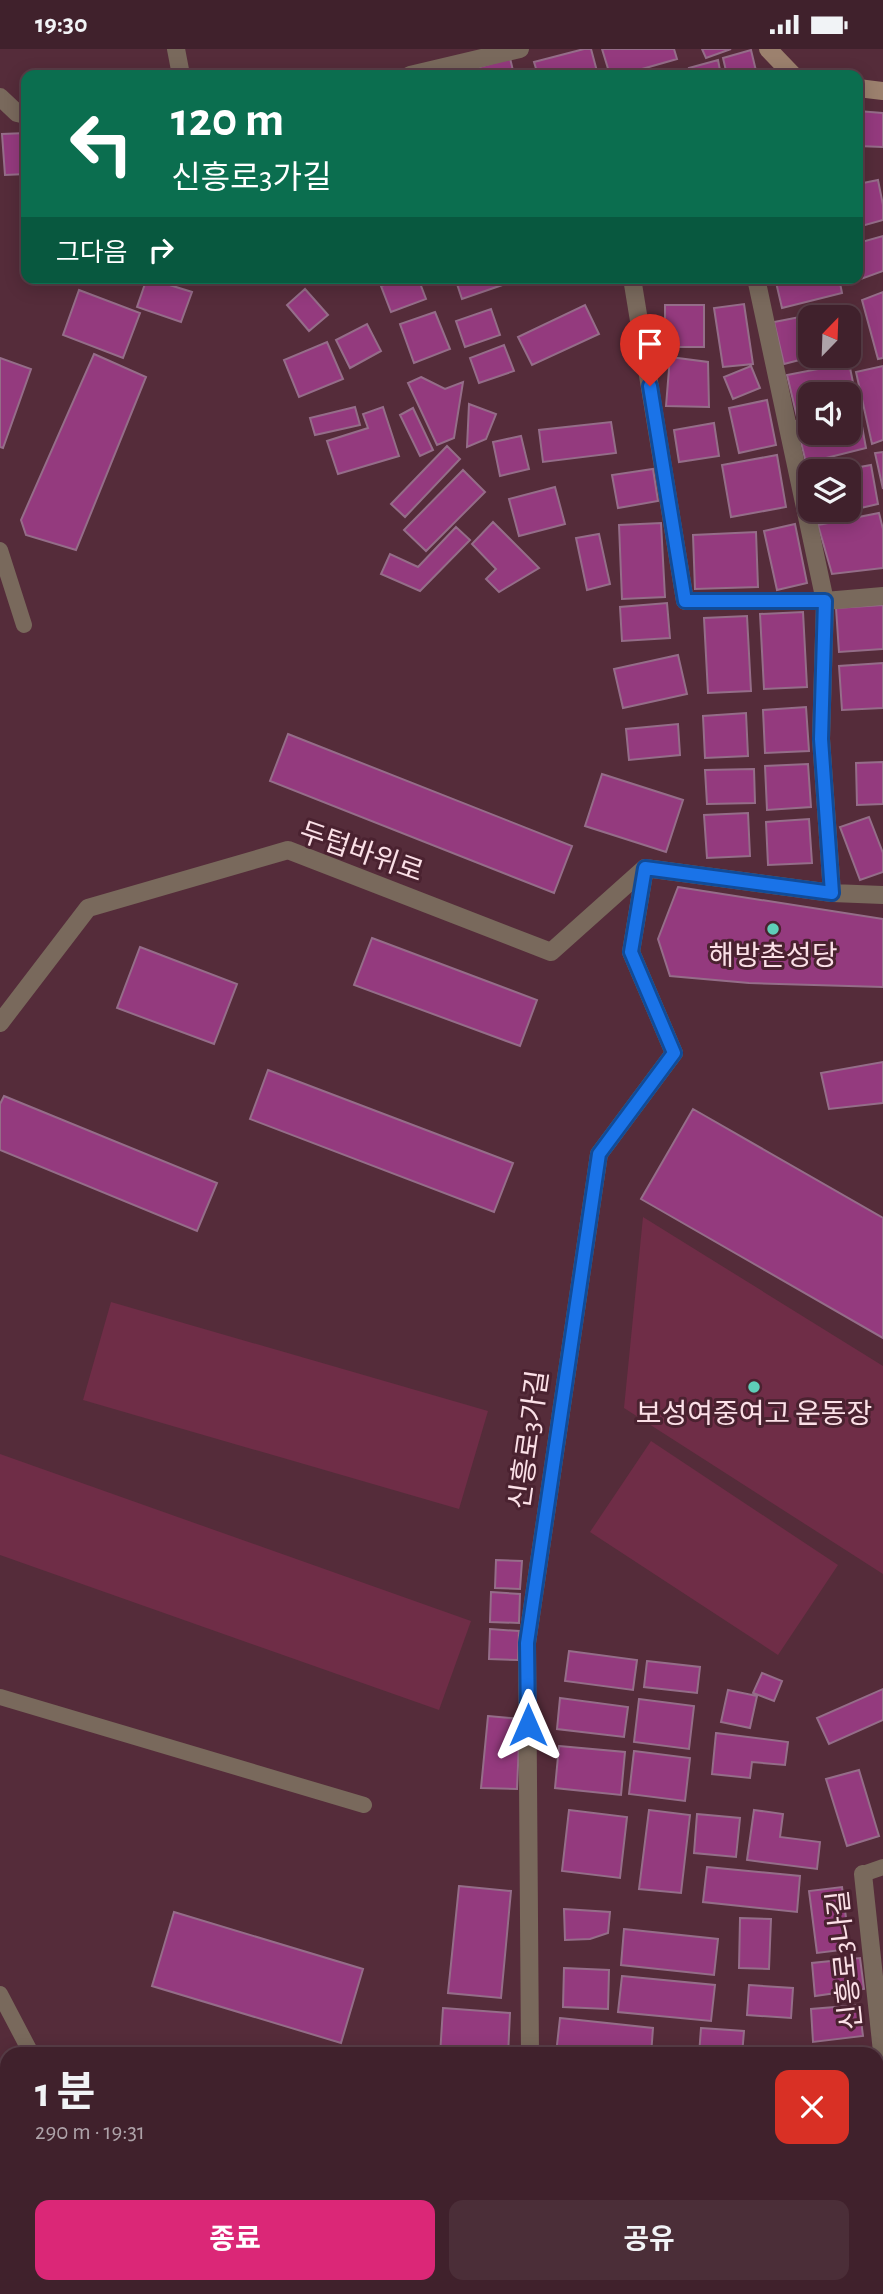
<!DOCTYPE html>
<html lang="ko">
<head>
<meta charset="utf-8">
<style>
  body { margin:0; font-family:"Alegreya Sans","Noto Sans KR",sans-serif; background:#4b2e38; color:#f1f3f6; height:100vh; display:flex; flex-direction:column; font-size:26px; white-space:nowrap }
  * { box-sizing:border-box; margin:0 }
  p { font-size:23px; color:#aea3a9 }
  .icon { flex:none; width:38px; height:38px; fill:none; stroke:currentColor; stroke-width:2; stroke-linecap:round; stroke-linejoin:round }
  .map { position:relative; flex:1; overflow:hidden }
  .sheet { position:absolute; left:0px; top:1998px; width:884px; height:247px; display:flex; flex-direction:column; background:#40212c; border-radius:21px 21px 0 0; box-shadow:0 4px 18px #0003,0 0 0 2px #593e48 }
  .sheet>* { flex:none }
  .banner { position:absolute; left:21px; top:21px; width:842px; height:214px; border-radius:14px; box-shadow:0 4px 18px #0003,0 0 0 2px #593e48; background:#0b6e4f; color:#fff; overflow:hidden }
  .needle { width:46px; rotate:23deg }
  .controls { position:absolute; left:798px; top:256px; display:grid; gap:14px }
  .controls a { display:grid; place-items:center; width:63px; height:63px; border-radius:14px; background:#40212c; box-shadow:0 4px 18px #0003,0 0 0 2px #593e48; font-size:35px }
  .pin { position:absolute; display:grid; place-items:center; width:60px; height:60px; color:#fff; margin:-72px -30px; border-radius:50% 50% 50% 0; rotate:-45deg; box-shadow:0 0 7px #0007 }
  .pin .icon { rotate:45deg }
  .me { position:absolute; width:77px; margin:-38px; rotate:0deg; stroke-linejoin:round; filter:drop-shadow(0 0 5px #0008) }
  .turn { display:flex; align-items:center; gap:24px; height:147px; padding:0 35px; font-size:32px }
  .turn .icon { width:91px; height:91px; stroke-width:2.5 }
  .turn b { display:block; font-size:49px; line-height:60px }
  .then { display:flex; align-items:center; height:66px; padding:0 35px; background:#0003; gap:14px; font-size:26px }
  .round { display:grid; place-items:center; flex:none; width:74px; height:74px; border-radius:14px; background:#4b2e38 }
  .summary { display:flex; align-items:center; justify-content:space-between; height:119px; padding:0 35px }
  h1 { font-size:42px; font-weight:700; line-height:52px }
  .primary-button { display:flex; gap:14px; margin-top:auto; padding:14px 35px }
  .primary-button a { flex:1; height:80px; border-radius:14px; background:#db2777; color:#fff; font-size:28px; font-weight:700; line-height:80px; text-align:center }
  .primary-button a+a { background:#4b2e38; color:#f1f3f6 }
  .status { display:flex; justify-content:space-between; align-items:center; height:49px; padding:0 35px; background:#40212c; direction:ltr }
  .status svg { height:19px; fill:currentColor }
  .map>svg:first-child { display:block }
  .green { fill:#6f2d47 }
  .building { fill:#943a7e; stroke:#956d89; stroke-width:2 }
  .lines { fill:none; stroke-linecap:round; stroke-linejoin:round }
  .lane { stroke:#79695c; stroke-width:16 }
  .street { stroke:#79695c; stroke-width:18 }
  .secondary { stroke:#9c816e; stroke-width:18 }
  .route-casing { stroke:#114b97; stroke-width:18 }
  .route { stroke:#1a73e8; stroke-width:12 }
  .poi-dot { fill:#5eceb8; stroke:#4a2230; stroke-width:2.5 }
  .labels { text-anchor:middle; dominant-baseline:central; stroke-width:6; stroke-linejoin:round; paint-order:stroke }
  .street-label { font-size:28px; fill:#fbe0e7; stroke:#4a2230 }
  .poi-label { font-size:28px; fill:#fbe0e7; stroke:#4a2230 }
</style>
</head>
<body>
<div class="status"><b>19:30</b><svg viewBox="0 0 49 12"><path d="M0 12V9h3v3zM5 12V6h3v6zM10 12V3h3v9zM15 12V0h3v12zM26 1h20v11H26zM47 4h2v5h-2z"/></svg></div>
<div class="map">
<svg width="883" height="2245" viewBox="0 0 883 2245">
  <rect width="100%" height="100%" fill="#552c3a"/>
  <path class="green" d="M643 1168 883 1317V1525L624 1359Z
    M111 1253 488 1362 459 1460 83 1351Z
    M651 1392 838 1516 778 1606 590 1483Z
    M0 1405 471 1572 439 1661 0 1506Z"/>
  <path class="building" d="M584 0H591L598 26H538L534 13Z
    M602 0H674L677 10 621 26H610Z
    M702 0H731L706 9Z
    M751 1 757 26H727L723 9Z
    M510 9 514 26H471L469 21Z
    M718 11 721 26H691L689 19Z
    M858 62 883 64V98L858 97Z
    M26 84V125L5 126 2 85Z
    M878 131 883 156V171L858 178V135Z
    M883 187V222L850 234 849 229H858V194Z
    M147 229 192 243 181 273 137 258Z
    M405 229H418L426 250 391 263 381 237Z
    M455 229H513L514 232 462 250Z
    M775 229H839L842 244 782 259Z
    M305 240 328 266 309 282 287 256Z
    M79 241 140 264 123 309 63 286Z
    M883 243V309L878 310 862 251Z
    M744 255 753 315 723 318 714 259Z
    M585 256 599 285 532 316 518 288Z
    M665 256H704V298H665Z
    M491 260 500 286 465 298 456 272Z
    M836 261 837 268H810V306H819L784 315 774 273Z
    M435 263 450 300 414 314 400 275Z
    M367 275 381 302 350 319 336 291Z
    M327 293 343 330 299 348 284 311Z
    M504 296 514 322 479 334 470 309Z
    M94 305 146 328 76 501 26 486 21 471Z
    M670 308 708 313 709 358 666 357Z
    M0 309 31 320 3 399 0 398Z
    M849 314 857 353 849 355V345H810V364L797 368 787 326Z
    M751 317 760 339 733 350 724 328Z
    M883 317V391L872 395 856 323Z
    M421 328 445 340 463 333 454 389 437 396 408 334Z
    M767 351 776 396 739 404 729 359Z
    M469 355 496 365 486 390 467 398Z
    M355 358 360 376 315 386 310 369Z
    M383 358 399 407 338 425 327 392 368 379 363 365Z
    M413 359 433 401 420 407 400 366Z
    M859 361 866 399 806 414 796 372 810 370V383H849V362Z
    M611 373 616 404 543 413 539 381Z
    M714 374 719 407 679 413 674 381Z
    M521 387 529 420 500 427 493 393Z
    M447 397 460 410 405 468 391 455Z
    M883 403V440L875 404Z
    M777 406 786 458 731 468 722 416Z
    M871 416 878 455 818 469 816 460H849V422H838Z
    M653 420 658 452 618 459 612 426Z
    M463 421 485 443 426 502 404 481Z
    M555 438 565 475 519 487 509 450Z
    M879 464 883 480V519L832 525 818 476Z
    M493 473 539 519 499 543 486 530 496 520 472 495Z
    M661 474 665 548 622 550 619 476Z
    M795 475 807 534 777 541 764 482Z
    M456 478 470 491 420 542 381 525 390 505 418 518Z
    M756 483 758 538 695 540 693 486Z
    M599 485 610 535 587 541 576 489Z
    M667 554 670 589 622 592 620 558Z
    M883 556V600L839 603 836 559Z
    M803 563 807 638 764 640 760 565Z
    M747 567 751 642 708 644 704 569Z
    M678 606 687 645 623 659 614 620Z
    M883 614V659L842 661 839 617Z
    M806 658 809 702 765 704 763 661Z
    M746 664 748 707 705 709 703 667Z
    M678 675 680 706 629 711 626 680Z
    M288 685 572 797 554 844 270 732Z
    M883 713V755L857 756 856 714Z
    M808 715 811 758 767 761 765 717Z
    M754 720 755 754 707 755 705 721Z
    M602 725 683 751 666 803 585 777Z
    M748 764 750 807 707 809 704 766Z
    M869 768 883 804V823L860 831 840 778Z
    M809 770 812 814 768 816 766 773Z
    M678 838 883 870V938L749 934 670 927 658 890Z
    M372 889 537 951 520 997 354 936Z
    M140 898 237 935 214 995 117 959Z
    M883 1013V1054L829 1060 821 1024Z
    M268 1021 513 1114 494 1163 250 1070Z
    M4 1047 217 1134 197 1182 0 1101V1055Z
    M693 1060 883 1169V1289L641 1150Z
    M496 1511 522 1512 520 1540 495 1539Z
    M491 1543 520 1545 519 1574 490 1573Z
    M490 1580 519 1582 518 1611 489 1610Z
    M569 1602 637 1611 633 1641 565 1632Z
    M647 1612 700 1618 697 1644 644 1638Z
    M762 1624 782 1632 774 1652 753 1644Z
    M883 1640V1671L829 1695 817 1669Z
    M728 1641 757 1647 750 1679 721 1673Z
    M560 1649 628 1658 624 1688 557 1680Z
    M639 1650 694 1657 689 1700 634 1693Z
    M488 1667 520 1670 517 1740 481 1739Z
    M716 1684 788 1693 785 1716 752 1713 750 1729 712 1725Z
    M559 1697 625 1703 621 1746 555 1739Z
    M634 1702 690 1709 685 1752 629 1745Z
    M859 1721 879 1787 847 1797 826 1730Z
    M569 1761 627 1768 620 1829 562 1822Z
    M649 1761 690 1766 681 1844 639 1840Z
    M754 1761 783 1765 780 1788 820 1793 817 1820 747 1811Z
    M697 1765 740 1769 736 1808 694 1804Z
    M707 1818 800 1827 797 1863 703 1853Z
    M459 1837 511 1842 501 1949 448 1944Z
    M842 1838 850 1900 817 1904 809 1842Z
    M564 1860 610 1863 608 1884 590 1890 565 1891Z
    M174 1863 363 1920 341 1994 152 1937Z
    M740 1869 771 1870 769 1920 739 1919Z
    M624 1880 718 1890 714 1926 621 1916Z
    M860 1909 864 1940 815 1947 812 1914Z
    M564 1919 609 1921 608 1960 563 1958Z
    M622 1927 715 1936 711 1972 618 1963Z
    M749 1936 793 1939 791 1969 747 1966Z
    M859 1956 863 1987 813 1993 811 1960Z
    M443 1959 510 1964 508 2006H440Z
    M560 1969 653 1979 651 2006 556 2005Z
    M701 1979 744 1982 742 2006H699Z
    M761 2000 797 2002V2006H761Z
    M481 2238H536L535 2245H480Z
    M724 2238H759L743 2245H727Z"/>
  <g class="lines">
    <path class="lane" d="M0 501 24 576
      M0 1648 364 1756
      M863 1825 883 1818
      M0 1945 32 2006
      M8 2245 11 2238"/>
    <path class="street" d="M176 0 181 26
      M410 26 520 0
      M0 48 17 64 26 66
      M632 229 685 552H825L883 547
      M756 229 825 552 821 690 832 844
      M645 819 832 844 883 846
      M0 974 88 859 288 801 551 903 645 819
      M863 1825 883 2012
      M530 2006 527 1594 599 1105 674 1004 631 903 645 819
      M796 2238 806 2245"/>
    <path class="secondary" d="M768 0 793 26
      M858 39 883 42"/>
  </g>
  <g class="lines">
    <defs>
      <path id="route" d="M528 1676 527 1594 599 1105 674 1004 631 903 645 819 832 844 821 690 825 552H685L650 337"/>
    </defs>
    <use href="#route" class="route-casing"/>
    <use href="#route" class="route"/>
  </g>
  <g class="poi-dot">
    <circle cx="773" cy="880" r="7"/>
    <circle cx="754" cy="1338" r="7"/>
  </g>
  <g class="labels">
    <g class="street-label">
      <text transform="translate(361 804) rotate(19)">두텁바위로</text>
      <text transform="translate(530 1391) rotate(-82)">신흥로3가길</text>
      <text transform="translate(846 1911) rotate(-96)">신흥로3나길</text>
    </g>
    <g class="poi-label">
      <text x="773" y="908">해방촌성당</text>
      <text x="754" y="1366">보성여중여고 운동장</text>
    </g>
  </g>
</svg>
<div class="controls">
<a><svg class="needle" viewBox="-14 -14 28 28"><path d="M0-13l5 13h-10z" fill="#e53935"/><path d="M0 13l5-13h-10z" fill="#aea3a9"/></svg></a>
<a><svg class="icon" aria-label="sound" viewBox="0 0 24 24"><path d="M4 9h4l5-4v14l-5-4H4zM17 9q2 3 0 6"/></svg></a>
<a><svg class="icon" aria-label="layers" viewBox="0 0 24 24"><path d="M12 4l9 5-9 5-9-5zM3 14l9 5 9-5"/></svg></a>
</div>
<div class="pin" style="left:650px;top:337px;background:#d93025"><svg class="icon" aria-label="arrive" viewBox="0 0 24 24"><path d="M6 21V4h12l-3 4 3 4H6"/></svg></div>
<svg class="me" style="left:528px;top:1676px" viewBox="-20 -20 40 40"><path d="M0-17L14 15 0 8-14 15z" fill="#1a73e8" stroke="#fff" stroke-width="4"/></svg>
<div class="banner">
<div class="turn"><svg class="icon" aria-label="left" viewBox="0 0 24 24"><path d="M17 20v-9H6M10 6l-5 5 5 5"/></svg><div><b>120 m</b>신흥로3가길</div></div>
<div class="then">그다음<svg class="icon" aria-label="right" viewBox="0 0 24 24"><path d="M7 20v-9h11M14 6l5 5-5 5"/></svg></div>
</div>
<section class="sheet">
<div class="summary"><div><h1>1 분</h1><p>290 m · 19:31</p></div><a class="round" style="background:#d93025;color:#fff"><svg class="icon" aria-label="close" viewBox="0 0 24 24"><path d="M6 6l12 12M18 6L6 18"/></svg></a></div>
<div class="primary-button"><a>종료</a><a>공유</a></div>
</section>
</div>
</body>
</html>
